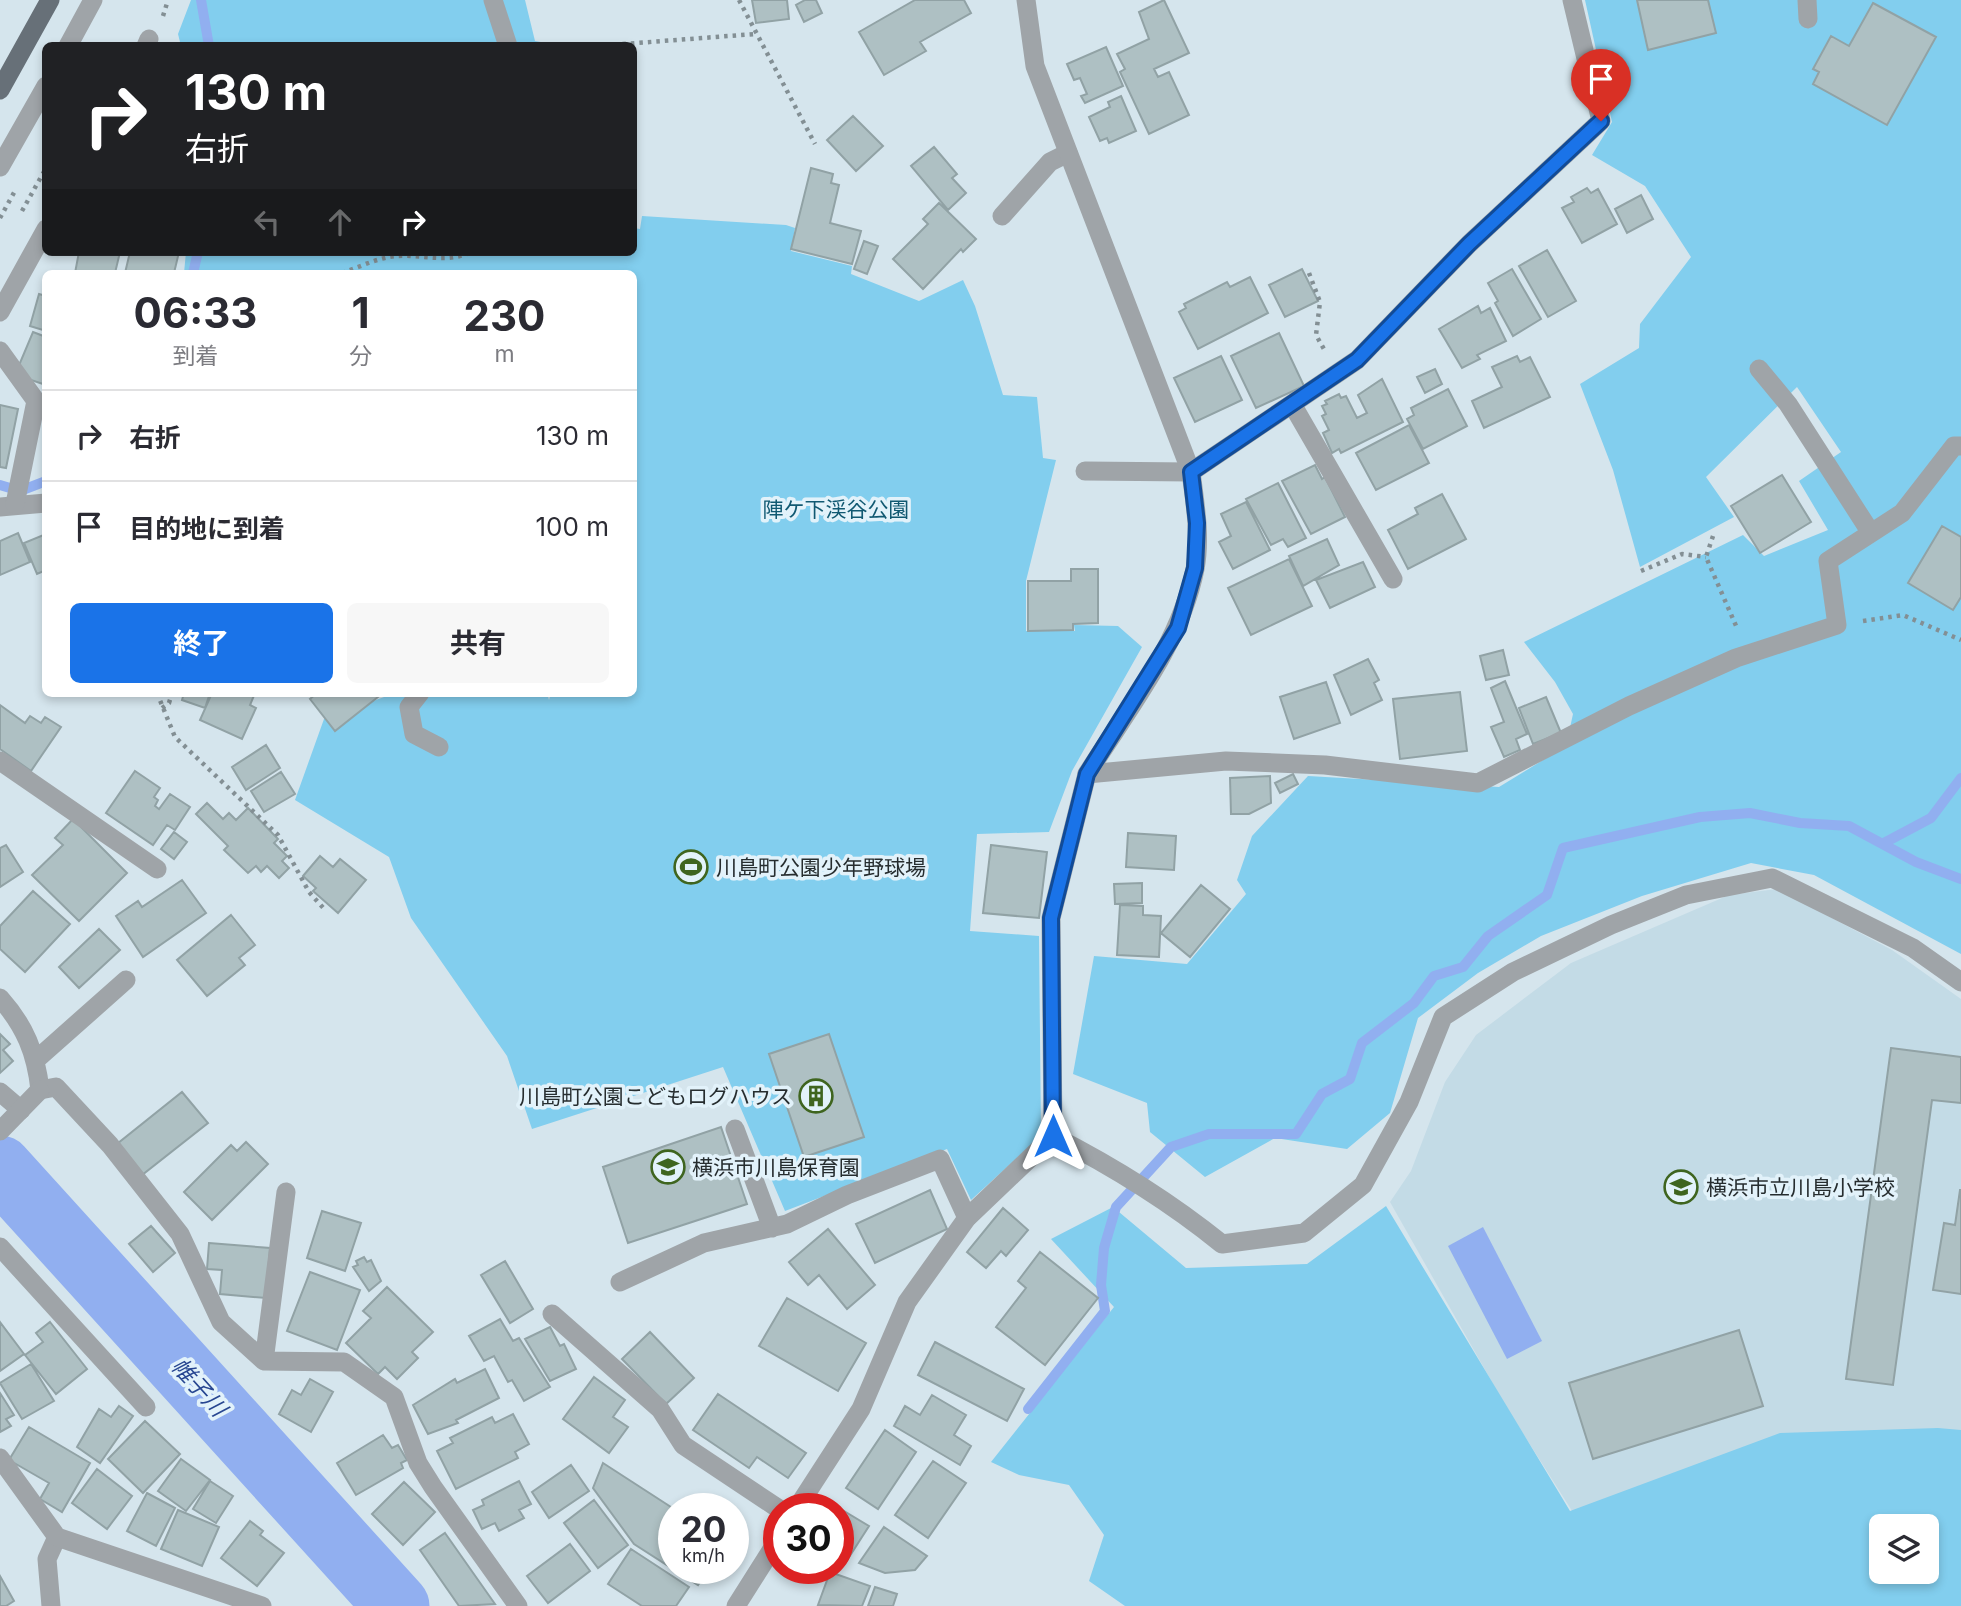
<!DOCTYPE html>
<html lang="ja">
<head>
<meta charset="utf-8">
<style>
  body { margin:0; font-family:Inter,"Noto Sans JP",sans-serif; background:#f7f7f7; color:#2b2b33; height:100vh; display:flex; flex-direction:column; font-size:26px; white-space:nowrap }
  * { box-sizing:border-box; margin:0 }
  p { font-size:23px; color:#7c7c81 }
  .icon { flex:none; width:38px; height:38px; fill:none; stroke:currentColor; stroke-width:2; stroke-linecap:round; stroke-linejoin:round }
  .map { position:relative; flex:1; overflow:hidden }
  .drawer { position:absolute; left:42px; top:270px; width:595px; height:427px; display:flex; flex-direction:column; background:#fff; border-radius:10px; box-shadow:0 4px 10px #0003 }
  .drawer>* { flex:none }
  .hud { position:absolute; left:42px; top:42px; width:595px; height:214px; border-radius:10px; box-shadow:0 4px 10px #0003; background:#202124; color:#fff; overflow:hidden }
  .fabs { position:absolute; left:1869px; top:1514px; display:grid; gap:14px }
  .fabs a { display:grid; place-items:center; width:70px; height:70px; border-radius:10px; background:#fff; box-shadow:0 4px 10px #0003; font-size:35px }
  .speed { position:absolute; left:658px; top:1493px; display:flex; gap:14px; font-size:35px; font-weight:700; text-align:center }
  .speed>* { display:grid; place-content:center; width:91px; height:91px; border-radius:50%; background:#fff; box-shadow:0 4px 10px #0003; line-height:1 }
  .speed small { font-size:18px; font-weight:400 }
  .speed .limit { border:10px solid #d22; background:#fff; color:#111 }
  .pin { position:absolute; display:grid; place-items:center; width:60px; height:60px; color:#fff; margin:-72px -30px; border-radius:50% 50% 50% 0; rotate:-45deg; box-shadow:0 0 7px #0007 }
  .pin .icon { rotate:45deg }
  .me { position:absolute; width:77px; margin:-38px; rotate:0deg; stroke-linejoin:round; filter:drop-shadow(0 0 5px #0008) }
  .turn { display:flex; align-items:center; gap:24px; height:147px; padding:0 28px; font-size:32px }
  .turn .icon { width:91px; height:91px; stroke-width:2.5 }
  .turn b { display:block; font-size:49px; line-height:60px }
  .lanes { display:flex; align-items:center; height:66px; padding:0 28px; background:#0003; justify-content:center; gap:35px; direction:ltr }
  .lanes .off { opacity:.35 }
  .eta { display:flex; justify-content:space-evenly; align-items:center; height:119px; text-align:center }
  .eta b { font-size:42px; font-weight:700; line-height:49px }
  .primary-button { display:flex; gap:14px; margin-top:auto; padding:14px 28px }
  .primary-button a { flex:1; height:80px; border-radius:10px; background:#1a73e8; color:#fff; font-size:28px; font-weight:700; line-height:80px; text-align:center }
  .primary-button a+a { background:#f7f7f7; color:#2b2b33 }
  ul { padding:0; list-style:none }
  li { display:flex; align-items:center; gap:21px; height:91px; padding:0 28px; border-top:2px solid #e1e1e2 }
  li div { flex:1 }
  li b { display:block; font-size:26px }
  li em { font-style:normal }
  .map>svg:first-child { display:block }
  .built { fill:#c3dbe6 }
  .green { fill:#82ceee; fill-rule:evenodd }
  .water { fill:#91aff0 }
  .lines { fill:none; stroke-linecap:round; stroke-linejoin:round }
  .stream { stroke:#91aff0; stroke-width:10 }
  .river { stroke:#91aff0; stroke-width:65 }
  .building { fill:#aec0c3; stroke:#91a2a5; stroke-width:2 }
  .path { stroke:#838f94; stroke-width:4.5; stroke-dasharray:3.5 5; stroke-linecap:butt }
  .service { stroke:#9fa4a8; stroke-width:19 }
  .pedestrian { stroke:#9fa4a8; stroke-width:19 }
  .minor { stroke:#9fa4a8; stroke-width:19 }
  .tertiary { stroke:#9fa4a8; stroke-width:19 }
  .primary { stroke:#677078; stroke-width:19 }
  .route-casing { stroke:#114b97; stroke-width:18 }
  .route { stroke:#1a73e8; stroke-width:12 }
  .labels { text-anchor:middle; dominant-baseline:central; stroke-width:7; stroke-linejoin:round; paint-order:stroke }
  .park-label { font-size:21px; fill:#115972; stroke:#e2f2fa }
  .poi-label { font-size:21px; fill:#262d2f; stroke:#e2f2fa; text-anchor:start }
  .water-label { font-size:23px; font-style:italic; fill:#274691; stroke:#e2f2fa }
</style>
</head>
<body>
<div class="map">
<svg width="1961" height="1606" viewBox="0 0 1961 1606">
  <rect width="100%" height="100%" fill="#d5e5ed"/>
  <path class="built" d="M1777 889 1892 950 1961 999V1444L1574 1514 1505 1405 1390 1202 1411 1171 1445 1082 1476 1035 1571 963 1729 895Z"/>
  <path class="green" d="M191 0H525L535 41 558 45 181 46 178 34Z
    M1585 0H1961V954L1814 875 1751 863 1642 896 1541 936 1478 973 1418 1018 1390 1113 1347 1149 1275 1138 1205 1177 1150 1132 1147 1103 1073 1074 1094 956 1187 964 1246 894 1237 880 1252 836 1308 776 1499 787 1566 746 1573 714 1555 682 1524 642 1743 535 1764 556 1828 530 1799 481 1841 452 1797 387 1706 477 1734 517 1640 567 1613 470 1580 384 1639 348 1640 324 1691 257 1645 186 1592 155 1612 122Z
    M642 216 786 225 795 228 791 251 852 266 851 274 919 301 963 280 975 306 1003 395 1037 397 1043 458 1056 460 1026 581V631H1075L1074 625 1118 626 1142 647 1072 771 1049 832 977 834 970 931 1039 936 1041 1136 971 1200 947 1149 785 1211 723 1067 532 1129 507 1056 411 918 389 857 295 800 324 719 395 693H547L549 700 551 693H634V273H184L186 252H634V228L640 229Z
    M1386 1206 1570 1511 1780 1433 1938 1428 1961 1430V1606H1125L1089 1581 1104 1535 1069 1485 1019 1475 991 1462 1114 1307 1051 1239 1113 1207 1186 1268 1307 1264ZM1927 1526V1572H1881V1526Z"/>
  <path class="water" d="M1483 1227 1542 1341 1507 1359 1448 1246Z"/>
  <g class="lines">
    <path class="stream" d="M201 0 209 46
      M193 273 198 252
      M0 485 20 491 46 481
      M1882 844 1931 818 1961 778
      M1028 1409 1105 1311 1101 1285 1104 1248 1116 1207 1171 1147 1209 1134H1296L1322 1094 1350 1079 1362 1043 1414 1003 1434 976 1463 967 1488 936 1547 895 1563 848 1700 817 1750 813 1800 823 1849 826 1916 862 1961 879"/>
    <path class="river" d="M0 1168 397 1606"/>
  </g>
  <path class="building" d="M752 0H787L789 19 756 23Z
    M805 0H816L822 13 804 22 796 5Z
    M915 0H964L971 13 920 42 926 51 884 75 859 32Z
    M1164 0 1189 53 1154 69 1158 77 1169 72 1189 115 1149 134 1120 72 1125 69 1117 54 1149 39 1139 12Z
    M1637 0H1708L1716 33 1648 50Z
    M1873 3 1936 37 1887 125 1813 84 1819 72 1813 69 1831 36 1849 46Z
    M1106 47 1123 86 1085 103 1081 96 1087 94 1080 78 1074 80 1067 64Z
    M1121 96 1136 131 1109 143 1107 138 1100 141 1089 117 1110 107 1108 102Z
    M853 116 883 146 856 171 827 140Z
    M934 147 957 174 952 178 966 193 948 210 911 166Z
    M811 168 833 174 831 183 839 185 830 223 861 231 852 264 791 249Z
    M1587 188 1591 193 1598 189 1617 224 1582 243 1562 208 1574 202 1571 197Z
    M1641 195 1653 219 1627 233 1615 209Z
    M939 203 976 239 963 252 961 249 923 289 893 259 928 224 923 219Z
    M864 241 878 246 867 274 854 269Z
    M1547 250 1576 301 1548 317 1519 266Z
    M79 252H120L115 273H75Z
    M130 252H179L174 273H125Z
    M1302 269 1318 301 1285 317 1269 285Z
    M1512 269 1541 319 1513 336 1495 303 1498 301 1488 283Z
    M1250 277 1268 313 1198 349 1179 312 1186 308 1184 304 1227 282 1230 287Z
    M39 294 46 296V331L30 326Z
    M1478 306 1481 313 1490 308 1506 341 1477 355 1480 359 1462 368 1439 329Z
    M33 332 46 337V385L25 378 17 370Z
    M1279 333 1304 386 1256 408 1231 356Z
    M1221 356 1242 400 1195 422 1174 378Z
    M1517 356 1520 362 1530 357 1550 397 1484 428 1472 401 1502 387 1492 367Z
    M1435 369 1442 384 1425 393 1417 377Z
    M1382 379 1403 422 1341 453 1339 449 1332 453 1323 433 1329 430 1322 416 1326 414 1322 406 1327 404 1325 401 1339 394 1341 398 1346 396 1357 418 1367 413 1358 395Z
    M1448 389 1467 426 1423 449 1407 419 1414 415 1411 408Z
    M0 405 18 409 6 468 0 467Z
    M1409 425 1429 463 1376 490 1356 453Z
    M1315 465 1322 479 1325 477 1345 517 1311 534 1282 481Z
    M1782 475 1811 522 1760 553 1731 506Z
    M1278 483 1306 538 1288 547 1283 539 1271 545 1246 499Z
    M1442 494 1466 539 1408 569 1388 530 1418 514 1415 508Z
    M1246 502 1270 550 1233 569 1219 542 1231 536 1221 514Z
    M1942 526 1961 537V597L1953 610 1908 583Z
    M18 533 30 562 0 575V541Z
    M46 534V570L37 574 24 543Z
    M1327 539 1339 565 1303 586 1289 556Z
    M1289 559 1312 606 1251 635 1228 588Z
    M1363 562 1375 587 1330 608 1316 580Z
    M1071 569H1098V623L1073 624V630L1028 631V581H1071Z
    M1503 650 1509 675 1486 680 1480 656Z
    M1368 659 1379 680 1374 683 1382 700 1351 715 1334 675Z
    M1505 681 1527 734 1516 739 1520 750 1504 757 1491 727 1504 722 1491 688Z
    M1326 682 1340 723 1294 739 1280 697Z
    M1460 692 1467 751 1400 759 1393 699Z
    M184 693H210L205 708 182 700Z
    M212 693H255L250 705 256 708 242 739 200 720Z
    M383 693 335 731 310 699 317 693Z
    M1546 697 1561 733 1533 744 1519 708Z
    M0 705 25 723 30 716 41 723 45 717 61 727 31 771 0 749Z
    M266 745 280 768 246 790 232 767Z
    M135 771 160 788 154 797 158 800 155 806 159 809 170 794 190 807 175 830 167 825 153 845 106 813Z
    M281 772 295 794 264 812 251 791Z
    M1293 774 1298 784 1280 793 1275 783Z
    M1270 776 1271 803 1249 814H1231L1230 778Z
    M207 803 223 819 229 813 236 820 248 808 278 839 274 843 287 856 282 861 289 868 279 878 267 866 261 872 256 866 248 873 224 850 228 846 196 814Z
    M73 819 127 873 79 921 32 875 63 845 55 838Z
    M174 832 187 842 174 859 161 849Z
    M1128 833 1176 836 1174 870 1126 867Z
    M6 845 23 872 0 887V848Z
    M991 845 1047 852 1039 918 983 913Z
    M320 856 333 867 340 859 366 880 338 913 313 891 316 888 303 876Z
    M182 880 206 913 143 957 116 916 138 901 142 907Z
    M1142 883V903L1115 904 1114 884Z
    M1201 885 1230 909 1190 957 1161 933Z
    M33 891 70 924 25 972 0 949V926Z
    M1120 905 1143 906V915L1161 916 1159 957 1117 955Z
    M231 915 255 945 239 958 245 965 207 996 177 960Z
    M99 929 120 950 79 988 59 967Z
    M0 1034 10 1044 3 1050 13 1061 0 1073Z
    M829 1034 864 1137 804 1157 769 1054Z
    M1891 1048 1961 1057V1103L1932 1100 1893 1385 1846 1379Z
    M182 1092 208 1123 142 1175 117 1144Z
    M721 1127 747 1204 628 1243 603 1167Z
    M246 1142 268 1164 212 1220 184 1192 231 1145 237 1151Z
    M930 1190 947 1229 875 1263 856 1224Z
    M1960 1190H1961V1294L1933 1290 1944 1223 1955 1225Z
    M1003 1208 1028 1230 1006 1256 1001 1251 986 1268 967 1252Z
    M322 1211 361 1223 345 1271 307 1258Z
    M151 1226 175 1253 153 1272 129 1244Z
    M828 1229 875 1285 847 1309 819 1275 808 1285 789 1262Z
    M209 1243 270 1248 266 1298 220 1294 222 1270 207 1269Z
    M1040 1252 1098 1298 1045 1365 996 1327 1026 1288 1018 1281Z
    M364 1257 367 1262 371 1260 381 1281 369 1291 353 1267 358 1265 356 1261Z
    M505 1261 533 1309 510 1323 481 1275Z
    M310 1272 360 1290 337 1350 287 1331Z
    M387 1287 433 1332 412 1352 418 1358 397 1379 385 1367 378 1374 346 1343 371 1318 363 1311Z
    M787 1298 866 1343 838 1391 759 1346Z
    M500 1319 513 1341 519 1338 550 1387 524 1401 512 1380 508 1382 494 1356 484 1361 469 1336Z
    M0 1322 24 1354 0 1371Z
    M50 1322 87 1369 56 1394 25 1355 43 1342 36 1333Z
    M550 1327 560 1346 564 1344 576 1369 550 1381 525 1339Z
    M1739 1330 1763 1406 1593 1459 1569 1383Z
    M650 1332 694 1378 666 1404 622 1359Z
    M935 1342 1024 1389 1007 1421 918 1375Z
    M31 1364 54 1401 22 1419 0 1383Z
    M485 1369 499 1398 456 1420 458 1423 428 1434 413 1405 455 1379 457 1383Z
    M594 1377 625 1400 613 1417 628 1427 609 1453 563 1419Z
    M310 1379 333 1392 311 1432 279 1414 292 1390 301 1395Z
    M0 1393 14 1415 6 1419 11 1426 0 1432Z
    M718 1394 806 1453 788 1478 757 1457 749 1468 693 1430Z
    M932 1395 966 1415 954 1435 971 1446 960 1465 894 1426 905 1406 920 1415Z
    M119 1406 133 1416 100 1463 77 1447 99 1409 111 1417Z
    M513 1414 529 1444 515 1452 518 1458 456 1489 437 1451 453 1443 450 1438 492 1417 495 1423Z
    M145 1421 180 1454 143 1493 108 1459Z
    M29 1427 90 1463 62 1512 40 1499 49 1483 9 1460Z
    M885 1430 916 1452 878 1509 846 1488Z
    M383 1435 392 1448 398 1445 407 1460 401 1463 403 1468 356 1495 337 1463Z
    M181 1459 210 1480 186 1511 158 1491Z
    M933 1461 966 1483 928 1538 895 1515Z
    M603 1463 674 1509V1568H709L698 1585 634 1544 593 1488Z
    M571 1465 589 1491 549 1518 532 1492Z
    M97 1469 132 1496 107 1529 72 1503Z
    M210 1481 233 1496 216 1523 193 1509Z
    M519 1481 531 1504 519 1510 524 1518 499 1531 495 1523 482 1529 473 1510 484 1505 482 1500Z
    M404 1482 435 1512 403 1545 372 1514Z
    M147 1493 175 1508 156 1546 127 1531Z
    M594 1500 628 1545 598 1568 564 1523Z
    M834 1505 869 1526 846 1562 838 1557V1508H832Z
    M178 1510 219 1527 202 1566 161 1549Z
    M250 1521 263 1531 260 1535 284 1553 257 1586 221 1558Z
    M884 1527 927 1556 915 1570 885 1573 859 1563Z
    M445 1533 495 1604 459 1606 420 1550Z
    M570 1544 590 1571 548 1603 527 1576Z
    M631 1549 689 1587 676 1606H642L608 1584Z
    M830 1572 870 1586 862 1606 818 1605Z
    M0 1576 14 1601 6 1606H0Z
    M875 1587 897 1594 893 1606H868Z"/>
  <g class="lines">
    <path class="path" d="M739 0 815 144
      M163 16 168 0
      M597 46 755 34
      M22 211 46 168
      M0 218 16 189
      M342 273C357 268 373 260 389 257 416 252 445 265 471 252
      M1309 273 1320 302 1316 335 1325 351
      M1713 536 1706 557 1737 628
      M1641 571 1682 554 1706 557
      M1863 621 1903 615 1961 640
      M157 693 175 737 278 835 309 892 326 911
      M162 708 169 703 172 693"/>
    <path class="service" d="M493 0 508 46
      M1807 0 1808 19
      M146 46 149 39
      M1002 216 1050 162 1068 153
      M0 312 46 229
      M1759 369 1788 404 1871 533
      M1292 404 1393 579
      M1085 471 1191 472 1357 360 1469 244 1601 121 1572 0
      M0 507 46 503
      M420 693 409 707 414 734 439 747
      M0 761 157 869
      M1087 774 1226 761 1325 765 1478 783 1629 706 1736 658 1837 625 1828 561 1902 513 1954 446H1961
      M0 998C25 1026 36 1053 40 1090L56 1087 110 1145 180 1234 221 1322 264 1361 344 1362 394 1397 418 1463 433 1487 518 1606
      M37 1059 126 980
      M0 1092 21 1110
      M735 1129 772 1228
      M0 1247 146 1407
      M620 1282 704 1243 787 1224 847 1195 940 1159 967 1218
      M552 1314 660 1409 683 1445 779 1509
      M264 1361 286 1192
      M51 1606 47 1559 57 1537"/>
    <path class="pedestrian" d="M68 46 93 0
      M0 167 46 86"/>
    <path class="minor" d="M0 351 36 401 15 504
      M0 1131 40 1090
      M1053 1136C1112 1166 1170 1202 1222 1244L1304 1233 1363 1185 1409 1102 1443 1017 1513 972 1611 925 1686 895 1772 878 1913 948 1961 982
      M0 1458 57 1537 262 1606
      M797 1508 861 1409 907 1302 967 1218 1053 1136 1051 918 1087 774
      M736 1606 779 1538"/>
    <path class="tertiary" d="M1026 0 1035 66 1191 472C1195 504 1201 537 1195 569 1180 645 1127 710 1087 774"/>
    <path class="primary" d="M0 90 50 0"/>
  </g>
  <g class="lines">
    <defs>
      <path id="route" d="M1053 1136 1051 918 1087 774 1178 628 1195 568 1197 523 1191 472 1357 360 1469 244 1601 121"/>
    </defs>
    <use href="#route" class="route-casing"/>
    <use href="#route" class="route"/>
  </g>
  <defs>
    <symbol id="stadium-ring" viewBox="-11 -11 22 22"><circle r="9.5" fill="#e2f2fa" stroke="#3f651f" stroke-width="1.5"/><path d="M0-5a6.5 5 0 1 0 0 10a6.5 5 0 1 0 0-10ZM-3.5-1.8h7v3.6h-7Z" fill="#3f651f"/></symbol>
    <symbol id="building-ring" viewBox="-11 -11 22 22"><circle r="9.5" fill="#e2f2fa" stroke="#3f651f" stroke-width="1.5"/><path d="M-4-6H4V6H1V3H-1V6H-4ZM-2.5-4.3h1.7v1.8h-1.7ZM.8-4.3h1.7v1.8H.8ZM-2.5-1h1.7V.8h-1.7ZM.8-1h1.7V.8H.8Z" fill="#3f651f"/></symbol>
    <symbol id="school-ring" viewBox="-11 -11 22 22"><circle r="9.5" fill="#e2f2fa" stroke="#3f651f" stroke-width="1.5"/><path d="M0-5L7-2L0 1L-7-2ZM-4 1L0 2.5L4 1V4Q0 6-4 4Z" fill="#3f651f"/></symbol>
  </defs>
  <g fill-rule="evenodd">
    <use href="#stadium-ring" x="672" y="848" width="38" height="38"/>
    <use href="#building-ring" x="797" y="1077" width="38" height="38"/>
    <use href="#school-ring" x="649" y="1148" width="38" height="38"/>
    <use href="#school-ring" x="1662" y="1168" width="38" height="38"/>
  </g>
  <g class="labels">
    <g class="park-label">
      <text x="836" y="509">陣ケ下渓谷公園</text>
    </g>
    <g class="poi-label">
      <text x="716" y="867">川島町公園少年野球場</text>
      <text x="792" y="1096" text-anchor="end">川島町公園こどもログハウス</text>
      <text x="692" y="1167">横浜市川島保育園</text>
      <text x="1706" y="1187">横浜市立川島小学校</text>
    </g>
    <g class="water-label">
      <text transform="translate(199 1387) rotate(48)">帷子川</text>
    </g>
  </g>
</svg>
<div class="fabs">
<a><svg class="icon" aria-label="layers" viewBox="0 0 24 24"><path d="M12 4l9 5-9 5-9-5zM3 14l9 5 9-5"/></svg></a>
</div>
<div class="speed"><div>20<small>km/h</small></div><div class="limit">30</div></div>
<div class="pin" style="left:1601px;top:121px;background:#d93025"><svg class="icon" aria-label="arrive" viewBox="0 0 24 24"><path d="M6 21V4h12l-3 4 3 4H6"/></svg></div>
<svg class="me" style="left:1053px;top:1136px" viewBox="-20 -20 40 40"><path d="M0-17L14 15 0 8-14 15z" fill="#1a73e8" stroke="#fff" stroke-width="4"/></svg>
<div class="hud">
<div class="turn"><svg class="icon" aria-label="right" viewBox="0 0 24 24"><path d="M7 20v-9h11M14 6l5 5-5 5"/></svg><div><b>130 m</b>右折</div></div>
<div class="lanes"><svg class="icon off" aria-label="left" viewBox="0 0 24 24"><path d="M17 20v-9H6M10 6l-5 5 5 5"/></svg><svg class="icon off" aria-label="ahead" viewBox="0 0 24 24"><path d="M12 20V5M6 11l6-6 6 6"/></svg><svg class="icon" aria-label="right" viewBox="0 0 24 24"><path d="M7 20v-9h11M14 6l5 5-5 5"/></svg></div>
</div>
<section class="drawer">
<div class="eta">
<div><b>06:33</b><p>到着</p></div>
<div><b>1</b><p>分</p></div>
<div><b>230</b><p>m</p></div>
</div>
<ul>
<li><svg class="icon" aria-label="right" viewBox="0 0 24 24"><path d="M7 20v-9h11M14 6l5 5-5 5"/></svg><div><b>右折</b></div><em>130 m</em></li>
<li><svg class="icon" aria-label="arrive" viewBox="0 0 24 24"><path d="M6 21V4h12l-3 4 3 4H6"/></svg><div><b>目的地に到着</b></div><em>100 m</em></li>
</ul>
<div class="primary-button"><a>終了</a><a>共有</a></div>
</section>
</div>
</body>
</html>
